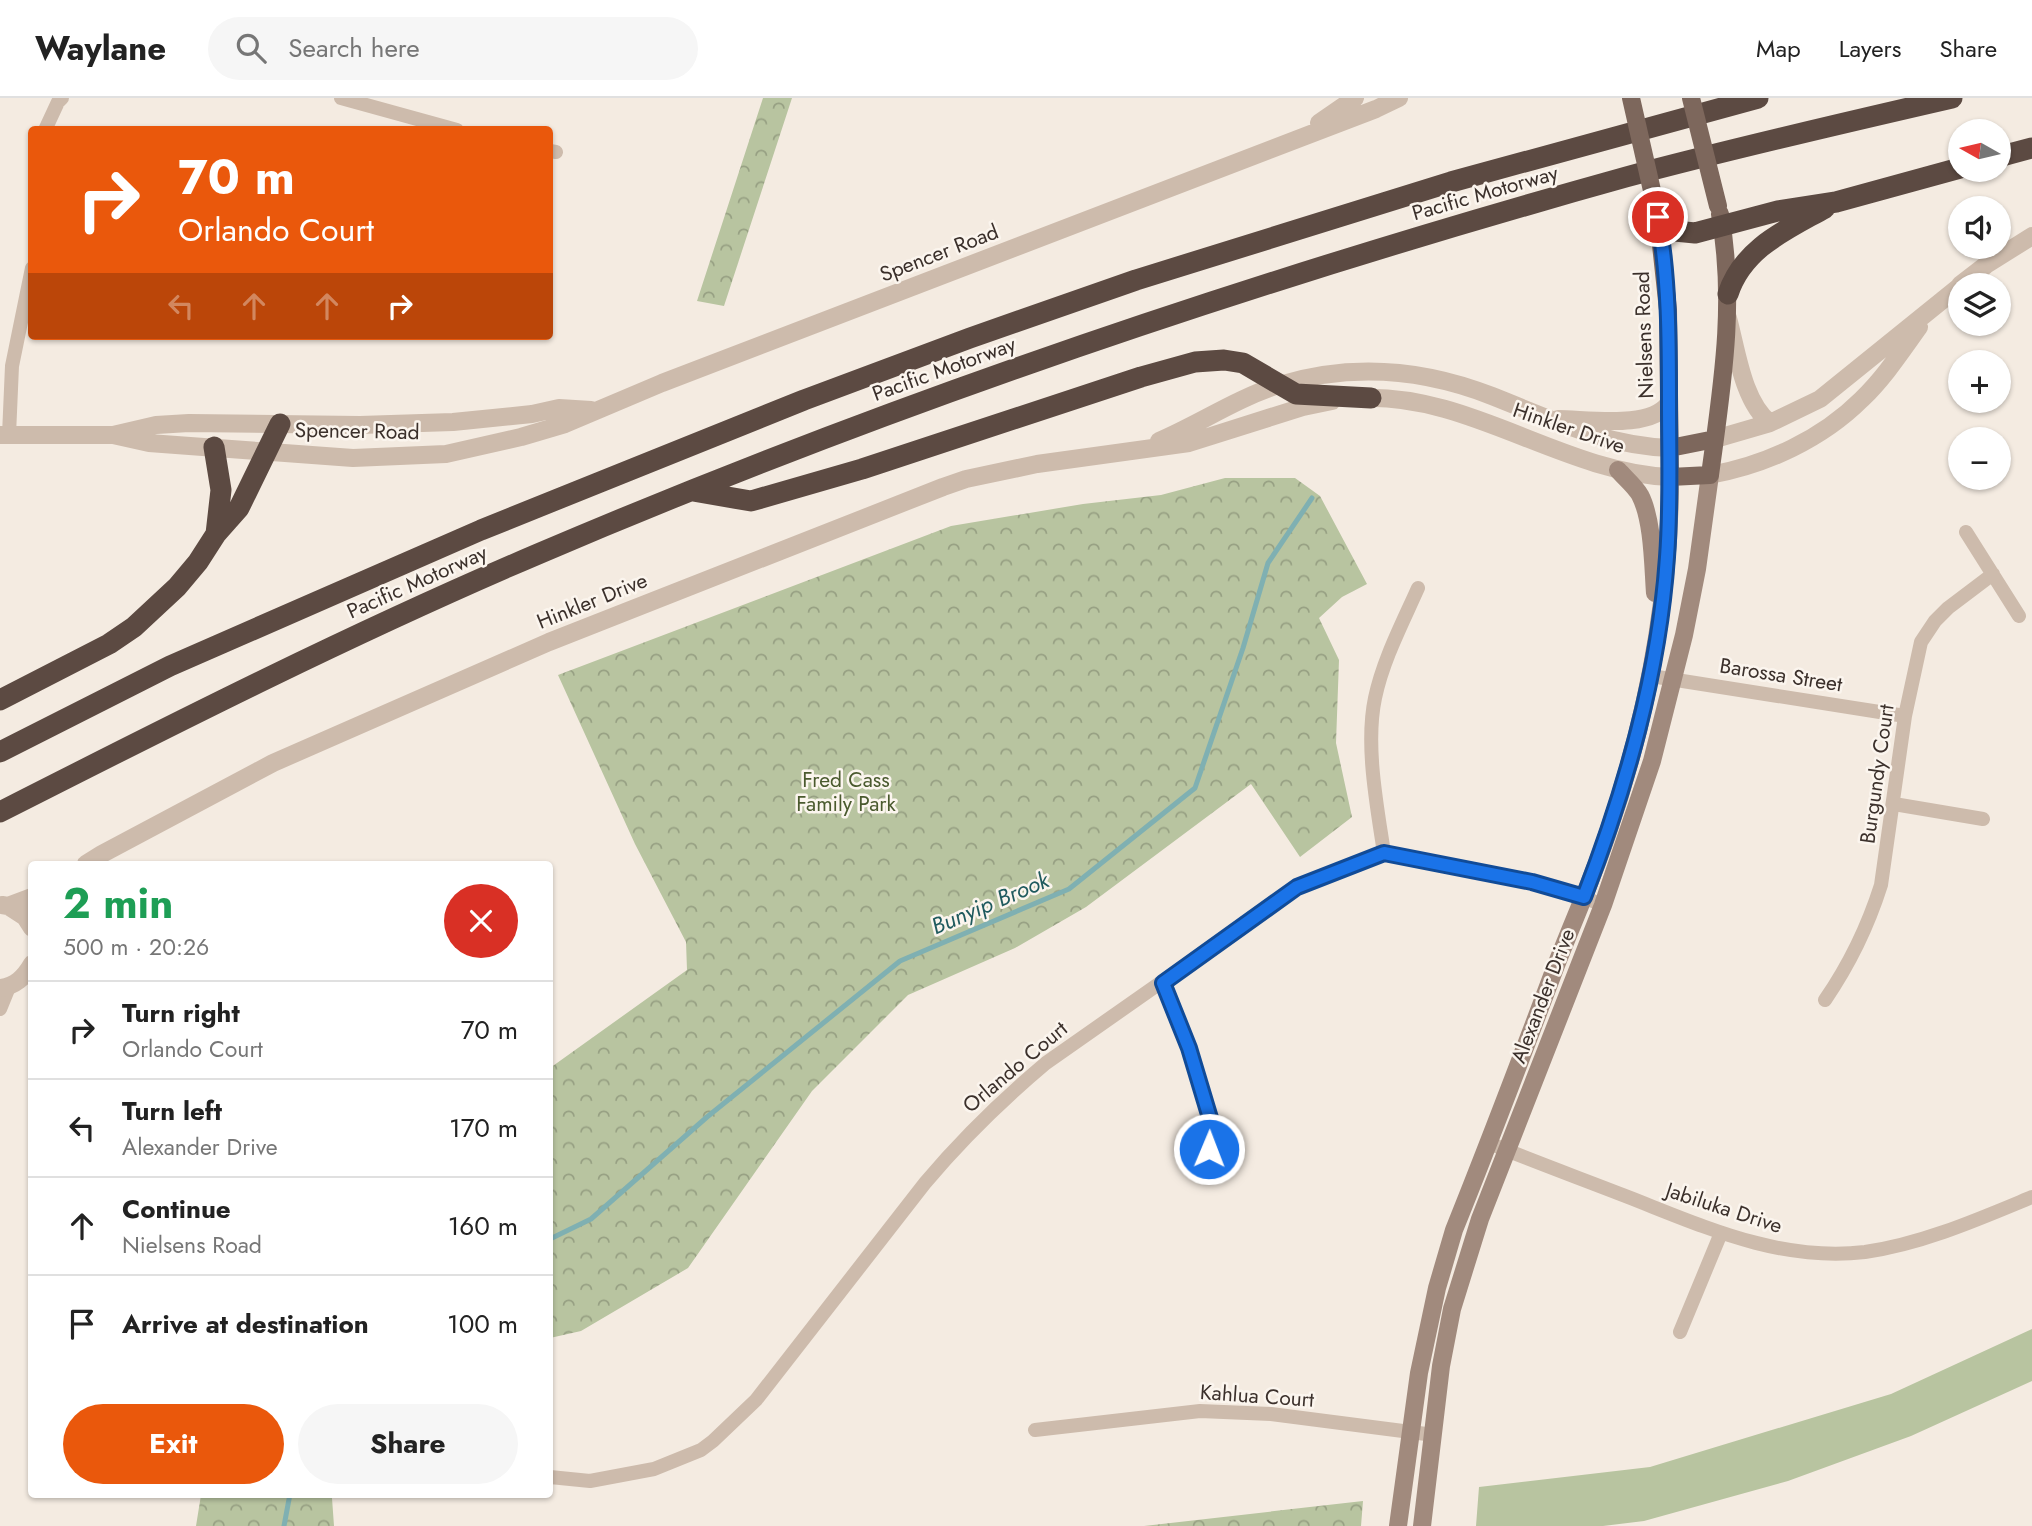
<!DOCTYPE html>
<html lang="en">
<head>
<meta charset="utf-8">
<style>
  body { margin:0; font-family:Jost,sans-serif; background:#f6f6f6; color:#222; height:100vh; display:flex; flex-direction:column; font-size:26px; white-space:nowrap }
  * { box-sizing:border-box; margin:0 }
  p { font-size:23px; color:#767676 }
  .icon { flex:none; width:38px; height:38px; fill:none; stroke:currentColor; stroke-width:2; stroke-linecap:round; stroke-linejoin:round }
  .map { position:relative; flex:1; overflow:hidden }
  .sheet { position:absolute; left:28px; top:763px; width:525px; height:637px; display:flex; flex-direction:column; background:#fff; border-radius:7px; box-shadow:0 2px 5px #0004 }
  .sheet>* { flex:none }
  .top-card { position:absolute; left:28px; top:28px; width:525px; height:214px; border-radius:7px; box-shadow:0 2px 5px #0004; background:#ea580c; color:#fff; overflow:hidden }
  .needle { width:46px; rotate:278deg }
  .controls { position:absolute; left:1948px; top:21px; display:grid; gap:14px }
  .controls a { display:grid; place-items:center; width:63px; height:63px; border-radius:50%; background:#fff; box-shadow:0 2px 5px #0004; font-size:35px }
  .pin { position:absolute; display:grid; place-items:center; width:60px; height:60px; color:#fff; margin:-30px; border:4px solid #fff; border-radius:50%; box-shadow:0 2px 7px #0007 }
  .me { position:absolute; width:77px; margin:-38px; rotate:1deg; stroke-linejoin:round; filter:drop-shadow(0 0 5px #0008) }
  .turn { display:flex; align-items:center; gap:24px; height:147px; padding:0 35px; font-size:32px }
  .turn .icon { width:91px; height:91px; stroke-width:2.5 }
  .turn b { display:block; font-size:49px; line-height:60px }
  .lanes { display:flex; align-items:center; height:66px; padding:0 35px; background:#0003; justify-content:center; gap:35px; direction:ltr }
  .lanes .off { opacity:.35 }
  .round { display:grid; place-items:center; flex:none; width:74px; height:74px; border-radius:37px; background:#f6f6f6 }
  .head { display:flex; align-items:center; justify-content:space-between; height:119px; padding:0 35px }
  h1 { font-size:42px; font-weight:700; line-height:52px; color:#1e9e55 }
  .primary-button { display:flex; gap:14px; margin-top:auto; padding:14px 35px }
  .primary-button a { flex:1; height:80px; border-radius:42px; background:#ea580c; color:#fff; font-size:28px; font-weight:700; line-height:80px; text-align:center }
  .primary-button a+a { background:#f6f6f6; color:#222 }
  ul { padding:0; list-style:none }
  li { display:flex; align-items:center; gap:21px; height:98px; padding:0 35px; border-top:2px solid #e0e0e0 }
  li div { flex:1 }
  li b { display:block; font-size:26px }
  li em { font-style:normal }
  header { display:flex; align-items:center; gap:42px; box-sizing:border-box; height:98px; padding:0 35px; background:#fff; border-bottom:2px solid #e0e0e0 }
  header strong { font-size:33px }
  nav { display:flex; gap:38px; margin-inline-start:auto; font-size:24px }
  .search { width:490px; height:63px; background:#f6f6f6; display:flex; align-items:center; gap:18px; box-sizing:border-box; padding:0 24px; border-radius:38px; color:#767676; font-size:26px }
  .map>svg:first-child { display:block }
  .grass { fill:#b8c4a0 }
  .park { fill:url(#park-crowns) }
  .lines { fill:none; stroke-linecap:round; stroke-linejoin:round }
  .stream { stroke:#7fb0b2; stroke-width:5 }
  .minor { stroke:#cdbbac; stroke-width:14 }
  .tertiary { stroke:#cdbbac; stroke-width:18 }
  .secondary { stroke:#a18a7d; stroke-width:18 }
  .primary { stroke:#7d675c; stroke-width:18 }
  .motorway { stroke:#5c4a42; stroke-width:21 }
  .primary-bridge { stroke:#7d675c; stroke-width:18 }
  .route-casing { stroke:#114b97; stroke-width:18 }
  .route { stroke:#1a73e8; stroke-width:12 }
  .labels { text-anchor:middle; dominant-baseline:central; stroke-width:5; stroke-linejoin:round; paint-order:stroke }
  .street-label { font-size:21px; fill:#3b302b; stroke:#fbf5ee }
  .park-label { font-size:21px; fill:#4a5a2e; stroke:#fbf5ee }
  .water-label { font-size:23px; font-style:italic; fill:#1f5a5e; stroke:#fbf5ee }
</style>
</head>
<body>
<header>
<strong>Waylane</strong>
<div class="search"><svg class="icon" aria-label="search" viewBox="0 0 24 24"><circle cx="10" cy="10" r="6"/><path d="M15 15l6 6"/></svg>Search here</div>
<nav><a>Map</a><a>Layers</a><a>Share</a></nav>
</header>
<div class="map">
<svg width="2032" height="1428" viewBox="0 0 2032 1428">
  <defs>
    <pattern id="park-crowns" width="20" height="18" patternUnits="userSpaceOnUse" patternTransform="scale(1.75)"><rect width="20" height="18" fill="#b8c4a0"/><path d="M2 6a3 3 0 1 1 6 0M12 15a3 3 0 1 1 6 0" fill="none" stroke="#97a083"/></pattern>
  </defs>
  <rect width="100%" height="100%" fill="#f4ebe1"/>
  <path class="grass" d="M2032 1231V1283L1911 1338 1788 1383 1644 1423 1603 1428H1476L1479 1389 1650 1369 1891 1296Z"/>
  <path class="park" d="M763 0H792L724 208 697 203Z
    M1225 380H1295L1320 398 1367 486 1342 499 1319 520 1339 562 1336 645 1352 719 1300 759 1251 686 1086 809 1015 850 908 897 812 993 688 1170 581 1233 550 1240V970L687 872 686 844 635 746 558 577 951 428 1083 406 1161 397Z
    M201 1397H334L332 1400 334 1428H196Z
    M1363 1403 1361 1428H1144Z"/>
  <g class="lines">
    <path class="stream" d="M550 1141 591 1121 707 1019 900 863 1069 791 1195 690 1243 550 1268 465 1312 400
      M284 1428 290 1396"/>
    <path class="minor" d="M341 0 457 32
      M45 32 58 4 62 0
      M550 53 556 54
      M9 337 12 268 32 170
      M1966 434 2019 518
      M1651 578 1905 618
      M1894 706 1983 721
      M1384 755C1377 708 1365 647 1375 600 1383 562 1402 526 1418 490
      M1163 885 1189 950 1210 1020 1205 1079
      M1825 902C1849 867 1868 828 1881 787L1905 618 1921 544 1935 523 1948 510 1993 476
      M0 911 9 889
      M1489 1045C1535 1064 1582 1081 1628 1099 1705 1129 1780 1164 1865 1154 1922 1146 1979 1121 2032 1099
      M1680 1234 1721 1135
      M1035 1332 1200 1313 1271 1316 1434 1337
      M550 1379 590 1383 654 1371 701 1352 713 1343 756 1302 925 1085C962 1041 1002 1002 1046 965L1297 789 1384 755 1532 784 1567 793 1603 807"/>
    <path class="tertiary" d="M1319 25 1355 0
      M1960 187 1986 167 2032 138
      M1728 220C1737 253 1743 304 1770 325
      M1360 300C1470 295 1561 374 1670 379
      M1558 321C1587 321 1651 332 1669 305
      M0 337H113L156 327 189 325 360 327 453 324 532 316 559 310 591 312
      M113 337 149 345 353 360 446 356 521 339 565 326 662 285 1376 11 1399 0
      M1715 341 1770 325 1820 301 1960 188
      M1159 343C1199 326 1237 300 1279 287 1351 265 1423 271 1492 298 1553 322 1603 347 1670 350
      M1710 377C1766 367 1822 341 1862 301 1884 280 1901 254 1919 229
      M86 766 102 756 273 665 549 544 943 389 966 381 1037 366 1189 345 1303 309 1332 303
      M2 807 8 808 32 799
      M8 808 25 819 32 830
      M0 890C15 888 24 880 32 866"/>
    <path class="secondary" d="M1618 372C1625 380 1635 388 1640 397 1653 422 1653 468 1655 495
      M1398 1428 1419 1275 1437 1190 1454 1132C1489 1045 1522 958 1555 870 1572 826 1592 782 1607 737 1647 621 1670 501 1670 379
      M1422 1428 1441 1268 1452 1211 1480 1121 1603 807 1652 663 1684 537 1697 471 1710 377"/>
    <path class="primary" d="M1658 119 1668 212 1670 379 1710 377C1722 288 1736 206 1720 116
      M1670 350 1715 341"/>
    <path class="motorway" d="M1998 59 2032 50
      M1658 119 1675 133 1695 135 1778 113 1836 104 1960 70
      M1728 196C1743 150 1786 132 1825 110
      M214 349 221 392 216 436
      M693 393 751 403 862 371 1141 279 1195 264 1224 262 1243 265 1296 296 1371 300
      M0 602 109 546 134 529 177 489 198 464 216 436 239 410 280 326
      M0 654 170 568 481 432 804 302 970 240 1136 182 1451 84 1758 0
      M0 714C177 624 355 534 538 456 891 305 1256 182 1626 79 1734 50 1843 25 1952 0"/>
    <path class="primary-bridge" d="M1631 0 1658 119
      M1691 0 1718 108"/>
  </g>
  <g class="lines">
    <defs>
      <path id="route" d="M1209 1051 1210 1020 1189 950 1163 885 1297 789 1384 755 1532 784 1584 799C1626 690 1659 576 1667 459 1671 408 1669 356 1669 305 1669 243 1669 180 1658 119"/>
    </defs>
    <use href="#route" class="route-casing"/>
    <use href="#route" class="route"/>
  </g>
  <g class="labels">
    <g class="street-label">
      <text transform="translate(1485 95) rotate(-16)">Pacific Motorway</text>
      <text transform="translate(939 155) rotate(-21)">Spencer Road</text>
      <text transform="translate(1644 237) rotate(-92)">Nielsens Road</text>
      <text transform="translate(944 271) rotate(-20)">Pacific Motorway</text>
      <text transform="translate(1569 330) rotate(19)">Hinkler Drive</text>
      <text transform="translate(357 333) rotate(1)">Spencer Road</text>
      <text transform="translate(417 484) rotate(-24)">Pacific Motorway</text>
      <text transform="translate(592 503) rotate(-22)">Hinkler Drive</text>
      <text transform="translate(1781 577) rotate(9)">Barossa Street</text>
      <text transform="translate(1877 676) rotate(-82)">Burgundy Court</text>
      <text transform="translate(1543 898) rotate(-69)">Alexander Drive</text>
      <text transform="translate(1015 969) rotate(-40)">Orlando Court</text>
      <text transform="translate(1724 1110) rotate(18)">Jabiluka Drive</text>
      <text transform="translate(1257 1298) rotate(4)">Kahlua Court</text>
    </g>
    <g class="park-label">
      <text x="846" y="682">Fred Cass<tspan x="846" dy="24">Family Park</tspan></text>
    </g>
    <g class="water-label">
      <text transform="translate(990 805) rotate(-23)">Bunyip Brook</text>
    </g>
  </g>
</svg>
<div class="controls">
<a><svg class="needle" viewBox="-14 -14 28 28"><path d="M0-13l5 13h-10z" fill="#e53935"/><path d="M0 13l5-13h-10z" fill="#767676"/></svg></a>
<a><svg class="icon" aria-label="sound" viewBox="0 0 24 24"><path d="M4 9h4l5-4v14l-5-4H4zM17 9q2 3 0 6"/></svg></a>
<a><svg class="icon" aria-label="layers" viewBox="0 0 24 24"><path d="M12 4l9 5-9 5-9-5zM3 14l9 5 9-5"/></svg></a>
<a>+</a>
<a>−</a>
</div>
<div class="pin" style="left:1658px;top:119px;background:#d93025"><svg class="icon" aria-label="arrive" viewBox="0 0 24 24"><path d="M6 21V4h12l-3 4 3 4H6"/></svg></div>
<svg class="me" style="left:1209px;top:1051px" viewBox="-20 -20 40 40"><circle r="17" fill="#1a73e8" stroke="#fff" stroke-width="3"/><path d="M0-11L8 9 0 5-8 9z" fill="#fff"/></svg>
<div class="top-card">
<div class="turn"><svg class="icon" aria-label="right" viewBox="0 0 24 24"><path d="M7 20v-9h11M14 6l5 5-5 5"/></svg><div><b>70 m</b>Orlando Court</div></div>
<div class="lanes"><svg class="icon off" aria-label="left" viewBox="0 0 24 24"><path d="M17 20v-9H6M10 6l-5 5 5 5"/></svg><svg class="icon off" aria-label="ahead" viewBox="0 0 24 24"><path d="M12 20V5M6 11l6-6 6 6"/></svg><svg class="icon off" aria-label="ahead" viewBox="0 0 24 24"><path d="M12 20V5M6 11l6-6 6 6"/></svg><svg class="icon" aria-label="right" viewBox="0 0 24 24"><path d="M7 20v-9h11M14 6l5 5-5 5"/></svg></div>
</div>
<section class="sheet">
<div class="head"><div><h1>2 min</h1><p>500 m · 20:26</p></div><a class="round" style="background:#d93025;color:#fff"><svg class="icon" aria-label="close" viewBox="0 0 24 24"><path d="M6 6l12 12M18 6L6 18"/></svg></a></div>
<ul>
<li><svg class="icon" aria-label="right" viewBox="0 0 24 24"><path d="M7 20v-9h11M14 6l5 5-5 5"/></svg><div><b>Turn right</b><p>Orlando Court</p></div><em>70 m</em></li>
<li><svg class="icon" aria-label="left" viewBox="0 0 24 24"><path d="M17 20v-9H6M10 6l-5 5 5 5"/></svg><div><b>Turn left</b><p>Alexander Drive</p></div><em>170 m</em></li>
<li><svg class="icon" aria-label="ahead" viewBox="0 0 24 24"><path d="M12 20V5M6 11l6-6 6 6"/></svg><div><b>Continue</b><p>Nielsens Road</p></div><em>160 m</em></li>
<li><svg class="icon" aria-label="arrive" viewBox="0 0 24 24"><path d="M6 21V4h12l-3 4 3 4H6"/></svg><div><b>Arrive at destination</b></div><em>100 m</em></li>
</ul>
<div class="primary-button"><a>Exit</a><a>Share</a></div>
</section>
</div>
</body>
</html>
